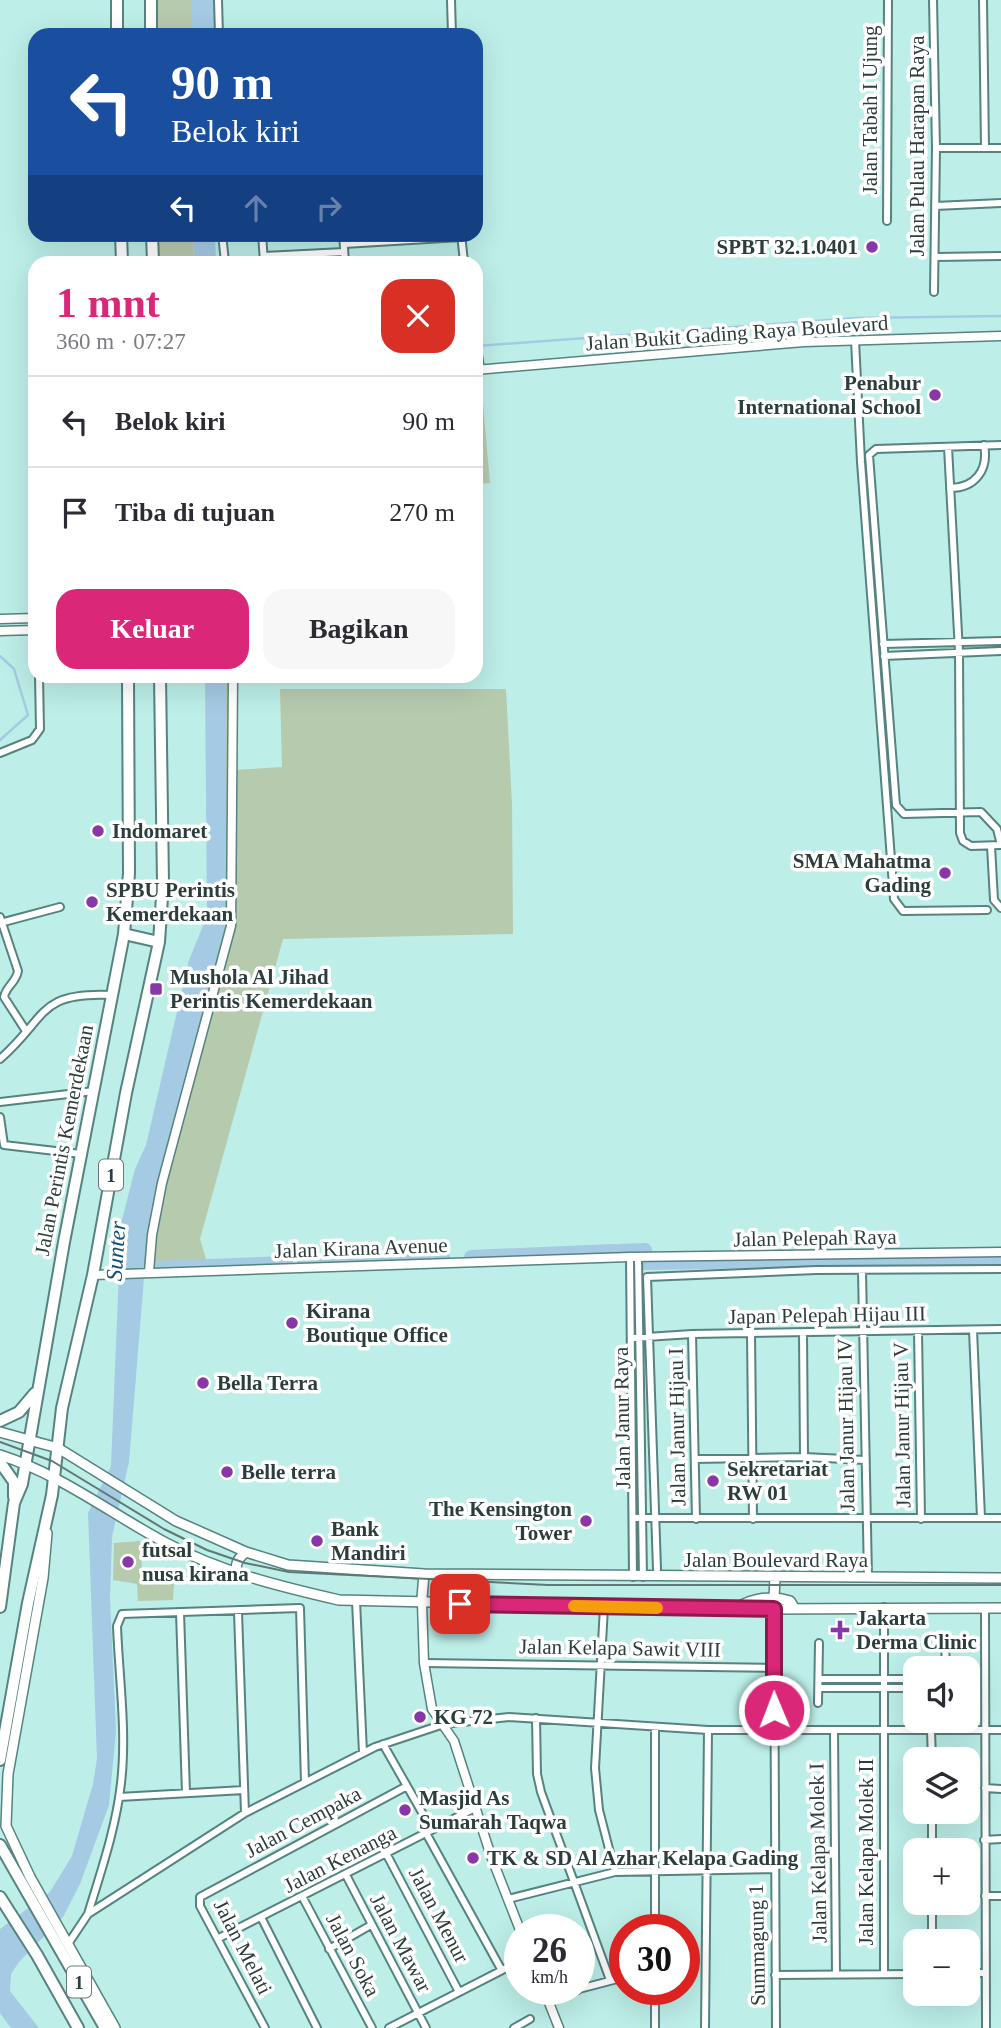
<!DOCTYPE html>
<html lang="id">
<head>
<meta charset="utf-8">
<style>
  body { margin:0; font-family:Georgia,serif; background:#f7f7f7; color:#2b2b33; height:100vh; display:flex; flex-direction:column; font-size:26px; white-space:nowrap }
  * { box-sizing:border-box; margin:0 }
  p { font-size:23px; color:#7c7c81 }
  .icon { flex:none; width:38px; height:38px; fill:none; stroke:currentColor; stroke-width:2; stroke-linecap:round; stroke-linejoin:round }
  .map { position:relative; flex:1; overflow:hidden }
  .details { position:absolute; left:28px; top:256px; width:455px; height:427px; display:flex; flex-direction:column; background:#fff; border-radius:21px; box-shadow:0 7px 28px #0002 }
  .details>* { flex:none }
  .hud { position:absolute; left:28px; top:28px; width:455px; height:214px; border-radius:21px; box-shadow:0 7px 28px #0002; background:#1a4fa0; color:#fff; overflow:hidden }
  .controls { position:absolute; left:903px; top:1656px; display:grid; gap:14px }
  .controls a { display:grid; place-items:center; width:77px; height:77px; border-radius:14px; background:#fff; box-shadow:0 7px 28px #0002; font-size:35px }
  .speed { position:absolute; left:504px; top:1914px; display:flex; gap:14px; font-size:35px; font-weight:700; text-align:center }
  .speed>* { display:grid; place-content:center; width:91px; height:91px; border-radius:50%; background:#fff; box-shadow:0 7px 28px #0002; line-height:1 }
  .speed small { font-size:18px; font-weight:400 }
  .speed .limit { border:10px solid #d22; background:#fff; color:#111 }
  .pin { position:absolute; display:grid; place-items:center; width:60px; height:60px; color:#fff; margin:-30px; border-radius:14px; box-shadow:0 4px 10px #0006 }
  .me { position:absolute; width:77px; margin:-38px; rotate:359deg; stroke-linejoin:round; filter:drop-shadow(0 0 5px #0008) }
  .turn { display:flex; align-items:center; gap:24px; height:147px; padding:0 28px; font-size:32px }
  .turn .icon { width:91px; height:91px; stroke-width:2.5 }
  .turn b { display:block; font-size:49px; line-height:60px }
  .lanes { display:flex; align-items:center; height:66px; padding:0 28px; background:#0003; justify-content:center; gap:35px; direction:ltr }
  .lanes .off { opacity:.35 }
  .round { display:grid; place-items:center; flex:none; width:74px; height:74px; border-radius:21px; background:#f7f7f7 }
  .headline { display:flex; align-items:center; justify-content:space-between; height:119px; padding:0 28px }
  h1 { font-size:42px; font-weight:700; line-height:52px; color:#db2777 }
  .primary-button { display:flex; gap:14px; margin-top:auto; padding:14px 28px }
  .primary-button a { flex:1; height:80px; border-radius:21px; background:#db2777; color:#fff; font-size:28px; font-weight:700; line-height:80px; text-align:center }
  .primary-button a+a { background:#f7f7f7; color:#2b2b33 }
  ul { padding:0; list-style:none }
  li { display:flex; align-items:center; gap:21px; height:91px; padding:0 28px; border-top:2px solid #e1e1e2 }
  li div { flex:1 }
  li b { display:block; font-size:26px }
  li em { font-style:normal }
  .map>svg:first-child { display:block }
  .green { fill:#b6caae }
  .water { fill:#a5cae4 }
  .lines { fill:none; stroke-linecap:round; stroke-linejoin:round }
  .stream { stroke:#a5cae4; stroke-width:2.5 }
  .river { stroke:#a5cae4; stroke-width:14 }
  .minor-casing { stroke:#56837f; stroke-width:10 }
  .tertiary-casing { stroke:#56837f; stroke-width:11 }
  .secondary-casing { stroke:#56837f; stroke-width:12 }
  .trunk-casing { stroke:#56837f; stroke-width:14 }
  .minor { stroke:#fff; stroke-width:6 }
  .tertiary { stroke:#fff; stroke-width:8 }
  .secondary { stroke:#fff; stroke-width:9 }
  .trunk { stroke:#fff; stroke-width:10 }
  .tram { stroke:#5c7975; stroke-width:2 }
  .route-casing { stroke:#8e194d; stroke-width:18 }
  .route { stroke:#db2777; stroke-width:12 }
  .slow { stroke:#f59e0b; stroke-width:12 }
  .poi-dot { fill:#8737a6; stroke:#fff; stroke-width:2.5 }
  .labels { text-anchor:middle; dominant-baseline:central; stroke-width:7; stroke-linejoin:round; paint-order:stroke }
  .shield { fill:#fff; stroke:#6b7876; stroke-width:2 }
  .shield-label { font-size:19px; font-weight:bold; fill:#2b3e3c }
  .street-label { font-size:21px; fill:#2b3e3c; stroke:#fff }
  .poi-label { font-size:21px; font-weight:bold; fill:#2b3e3c; stroke:#fff; text-anchor:start }
  .water-label { font-size:23px; font-style:italic; fill:#114f72; stroke:#fff }
</style>
</head>
<body>
<div class="map">
<svg width="1001" height="2028" viewBox="0 0 1001 2028">
  <rect width="100%" height="100%" fill="#bdeee8"/>
  <path class="green" d="M152 0H192V35H152Z
    M154 235H193L194 262H154Z
    M476 370H480L490 483 476 484Z
    M225 676H233L234 770 282 767 280 689H506L512 804 513 934 283 939 200 1239 208 1266 150 1268 169 1152 225 931Z
    M140 1541 143 1581H174L173 1600 138 1601 137 1584 113 1580 114 1543Z"/>
  <path class="water" d="M192 0H217L216 35H192Z
    M193 235H215L216 262H194Z
    M205 676H225V931L148 1229 129 1462 112 1537 110 1599 116 1731 109 1805 80 1884 63 1917 19 1962 11 1974 10 1991 39 2028H11L0 2013V1929L50 1892 72 1856 93 1784 97 1759 88 1513 111 1466 121 1224 135 1169 146 1145 189 960 207 916Z"/>
  <g class="lines">
    <path class="stream" d="M477 346 856 318 1001 316
      M0 656 14 669 28 715 0 740"/>
    <path class="river" d="M620 1251 645 1250
      M471 1257 614 1251
      M304 1263 443 1257
      M645 1263 1001 1258
      M155 1268 286 1263"/>
    <defs>
      <path id="minor" d="M218 0 219 35
        M451 0 452 35
        M933 0 936 148 934 292
        M983 0 985 148
        M936 148H1001
        M935 206 1001 203
        M887 221 888 0
        M222 234 225 262
        M262 234 264 262
        M343 234 345 262
        M461 234 464 262
        M344 244 461 237
        M264 256 344 252
        M935 257 1001 256
        M855 340 861 462 894 899 903 911 987 910
        M948 447 959 652 960 833 963 841 971 846 1001 845
        M950 488C975 488 989 470 984 445
        M883 644 1001 641
        M884 656 1001 651
        M0 753 32 740 40 729 39 676
        M1001 845 997 829 981 812 904 814 896 805 869 455 876 449 1001 445
        M991 846 994 900 1001 908
        M0 917 18 971C16 983 6 986 4 997L26 1031
        M0 923 60 907
        M0 1059C48 1017 37 992 111 995
        M0 1102 94 1091
        M0 1117 4 1145 81 1154
        M630 1257 633 1577
        M638 1257 643 1577
        M862 1271 868 1578
        M973 1330 981 1518
        M918 1331 921 1519
        M751 1333 753 1519
        M803 1333 804 1457
        M692 1334 696 1519
        M631 1338 692 1334 1001 1329
        M695 1459 804 1457 865 1460
        M634 1518H1001
        M657 1569 647 1277 816 1270 1001 1269
        M356 1601 363 1753
        M604 1607 595 1768 599 1810 615 1872
        M985 1608 986 2028
        M774 1609 776 2028
        M180 1612 186 1793
        M238 1612 245 1813
        M945 1644 946 1668
        M424 1663 773 1668
        M819 1679H915
        M819 1688H915
        M818 1703 819 1643
        M536 1718 537 1774 541 1792 610 1980
        M655 1727V1930
        M834 1731 836 1974
        M931 1731 932 1759
        M383 1744 432 1830
        M985 1788 1001 1789
        M119 1797 244 1790
        M932 1811V1850
        M426 1833 501 1969
        M984 1840 1001 1839
        M387 1855 459 1992
        M346 1875 426 2028
        M985 1896H1001
        M303 1898 372 2028
        M508 1899 615 1872 774 1869
        M932 1902V1941
        M88 1914C101 1871 116 1828 121 1783 127 1732 119 1678 117 1626L122 1614 300 1608 305 1782
        M262 1919 317 2028
        M219 1938 475 1808
        M68 1944 88 1914 245 1813 375 1747 444 1724 509 1717 708 1730H1001
        M329 1949 371 1925
        M968 1973H985
        M884 1974V1607
        M775 1975 915 1974
        M579 1989 625 1977
        M548 1999 578 1990
        M265 2028 200 1906V1897L407 1786
        M389 2028 520 1961
        M514 2028 530 2019
        M655 2028V1990
        M705 2028 708 1730"/>
      <path id="tertiary" d="M476 345 480 370
        M476 370 804 342 1001 336
        M0 619 35 618
        M0 631 35 630
        M149 1272 152 1235 162 1183 231 926 233 676
        M93 1275 630 1257 1001 1252
        M422 1603 424 1663 432 1709 454 1741 491 1856 520 1930
        M544 1990 559 2028"/>
      <path id="secondary" d="M0 1432 58 1448 176 1521 246 1552 288 1565 424 1574 1001 1578
        M0 1455C60 1474 110 1513 166 1543 221 1572 278 1586 339 1600L763 1609 1001 1608
        M47 1533 43 1578 8 1774 6 1826 30 1877 115 2028
        M237 1575C235 1564 237 1559 246 1552
        M422 1598 424 1574
        M774 1598 775 1577
        M737 1608C752 1598 772 1595 790 1601L795 1609"/>
      <path id="trunk" d="M117 0V35
        M151 35V0
        M121 234 122 262
        M152 234 153 262
        M124 934 159 942
        M0 1421 19 1412 35 1393
        M0 1462 14 1482V1497
        M0 1607 14 1503 22 1484 64 1242 124 934 129 873 128 676
        M0 1760 28 1603 52 1495 62 1408 93 1275 126 1093 159 942 163 882 160 676
        M0 1845 105 2028
        M0 1897 37 1955 78 2028"/>
    </defs>
    <use href="#minor" class="minor-casing"/>
    <use href="#tertiary" class="tertiary-casing"/>
    <use href="#secondary" class="secondary-casing"/>
    <use href="#trunk" class="trunk-casing"/>
    <use href="#minor" class="minor"/>
    <use href="#tertiary" class="tertiary"/>
    <use href="#secondary" class="secondary"/>
    <use href="#trunk" class="trunk"/>
    <path class="tram" d="M0 1442 52 1461 164 1529 207 1550 245 1563 289 1572 548 1585H1001"/>
  </g>
  <g class="lines">
    <defs>
      <path id="route" d="M460 1604 774 1609V1710"/>
    </defs>
    <use href="#route" class="route-casing"/>
    <use href="#route" class="route"/>
    <path class="slow" d="M574 1606 657 1608"/>
  </g>
  <g class="poi-dot">
    <circle cx="872" cy="247" r="7"/>
    <circle cx="935" cy="395" r="7"/>
    <circle cx="98" cy="831" r="7"/>
    <circle cx="945" cy="873" r="7"/>
    <circle cx="92" cy="902" r="7"/>
    <rect x="149" y="982" width="14" height="14" rx="3.5"/>
    <circle cx="292" cy="1323" r="7"/>
    <circle cx="203" cy="1383" r="7"/>
    <circle cx="227" cy="1472" r="7"/>
    <circle cx="713" cy="1481" r="7"/>
    <circle cx="586" cy="1521" r="7"/>
    <circle cx="317" cy="1541" r="7"/>
    <circle cx="128" cy="1562" r="7"/>
    <path d="M836.5 1619.5h7v7h7v7h-7v7h-7v-7h-7v-7h7z"/>
    <circle cx="420" cy="1717" r="7"/>
    <circle cx="405" cy="1810" r="7"/>
    <circle cx="473" cy="1858" r="7"/>
  </g>
  <g class="labels">
    <g class="shield">
      <rect x="99" y="1159.5" width="24" height="31" rx="5"/>
      <rect x="67" y="1966.5" width="24" height="31" rx="5"/>
    </g>
    <g class="shield-label">
      <text x="111" y="1175">1</text>
      <text x="79" y="1982">1</text>
    </g>
    <g class="street-label">
      <text transform="translate(870 110) rotate(-90)">Jalan Tabah I Ujung</text>
      <text transform="translate(917 146) rotate(-90)">Jalan Pulau Harapan Raya</text>
      <text transform="translate(737 333) rotate(-4)">Jalan Bukit Gading Raya Boulevard</text>
      <text transform="translate(64 1140) rotate(-79)">Jalan Perintis Kemerdekaan</text>
      <text transform="translate(815 1238) rotate(-1)">Jalan Pelepah Raya</text>
      <text transform="translate(361 1248) rotate(-2)">Jalan Kirana Avenue</text>
      <text transform="translate(827 1315) rotate(-1)">Japan Pelepah Hijau III</text>
      <text transform="translate(622 1418) rotate(-91)">Jalan Janur Raya</text>
      <text transform="translate(846 1425) rotate(-91)">Jalan Janur Hijau IV</text>
      <text transform="translate(902 1425) rotate(-91)">Jalan Janur Hijau V</text>
      <text transform="translate(677 1427) rotate(-91)">Jalan Janur Hijau I</text>
      <text x="776" y="1560">Jalan Boulevard Raya</text>
      <text transform="translate(620 1648) rotate(1)">Jalan Kelapa Sawit VIII</text>
      <text transform="translate(303 1822) rotate(-28)">Jalan Cempaka</text>
      <text transform="translate(866 1852) rotate(-90)">Jalan Kelapa Molek II</text>
      <text transform="translate(818 1853) rotate(-91)">Jalan Kelapa Molek I</text>
      <text transform="translate(340 1859) rotate(-27)">Jalan Kenanga</text>
      <text transform="translate(439 1915) rotate(62)">Jalan Menur</text>
      <text transform="translate(401 1943) rotate(62)">Jalan Mawar</text>
      <text transform="translate(757 1945) rotate(-91)">Summagung 1</text>
      <text transform="translate(243 1947) rotate(63)">Jalan Melati</text>
      <text transform="translate(353 1955) rotate(62)">Jalan Soka</text>
    </g>
    <g class="poi-label">
      <text x="858" y="247" text-anchor="end">SPBT 32.1.0401</text>
      <text x="921" y="383" text-anchor="end">Penabur<tspan x="921" dy="24">International School</tspan></text>
      <text x="112" y="831">Indomaret</text>
      <text x="931" y="861" text-anchor="end">SMA Mahatma<tspan x="931" dy="24">Gading</tspan></text>
      <text x="106" y="890">SPBU Perintis<tspan x="106" dy="24">Kemerdekaan</tspan></text>
      <text x="170" y="977">Mushola Al Jihad<tspan x="170" dy="24">Perintis Kemerdekaan</tspan></text>
      <text x="306" y="1311">Kirana<tspan x="306" dy="24">Boutique Office</tspan></text>
      <text x="217" y="1383">Bella Terra</text>
      <text x="727" y="1469">Sekretariat<tspan x="727" dy="24">RW 01</tspan></text>
      <text x="241" y="1472">Belle terra</text>
      <text x="572" y="1509" text-anchor="end">The Kensington<tspan x="572" dy="24">Tower</tspan></text>
      <text x="331" y="1529">Bank<tspan x="331" dy="24">Mandiri</tspan></text>
      <text x="142" y="1550">futsal<tspan x="142" dy="24">nusa kirana</tspan></text>
      <text x="856" y="1618">Jakarta<tspan x="856" dy="24">Derma Clinic</tspan></text>
      <text x="434" y="1717">KG 72</text>
      <text x="419" y="1798">Masjid As<tspan x="419" dy="24">Sumarah Taqwa</tspan></text>
      <text x="487" y="1858">TK &amp; SD Al Azhar Kelapa Gading</text>
    </g>
    <g class="water-label">
      <text transform="translate(116 1251) rotate(-86)">Sunter</text>
    </g>
  </g>
</svg>
<div class="controls">
<a><svg class="icon" aria-label="sound" viewBox="0 0 24 24"><path d="M4 9h4l5-4v14l-5-4H4zM17 9q2 3 0 6"/></svg></a>
<a><svg class="icon" aria-label="layers" viewBox="0 0 24 24"><path d="M12 4l9 5-9 5-9-5zM3 14l9 5 9-5"/></svg></a>
<a>+</a>
<a>−</a>
</div>
<div class="speed"><div>26<small>km/h</small></div><div class="limit">30</div></div>
<div class="pin" style="left:460px;top:1604px;background:#d93025"><svg class="icon" aria-label="arrive" viewBox="0 0 24 24"><path d="M6 21V4h12l-3 4 3 4H6"/></svg></div>
<svg class="me" style="left:774px;top:1710px" viewBox="-20 -20 40 40"><circle r="17" fill="#db2777" stroke="#fff" stroke-width="3"/><path d="M0-11L8 9 0 5-8 9z" fill="#fff"/></svg>
<div class="hud">
<div class="turn"><svg class="icon" aria-label="left" viewBox="0 0 24 24"><path d="M17 20v-9H6M10 6l-5 5 5 5"/></svg><div><b>90 m</b>Belok kiri</div></div>
<div class="lanes"><svg class="icon" aria-label="left" viewBox="0 0 24 24"><path d="M17 20v-9H6M10 6l-5 5 5 5"/></svg><svg class="icon off" aria-label="ahead" viewBox="0 0 24 24"><path d="M12 20V5M6 11l6-6 6 6"/></svg><svg class="icon off" aria-label="right" viewBox="0 0 24 24"><path d="M7 20v-9h11M14 6l5 5-5 5"/></svg></div>
</div>
<section class="details">
<div class="headline"><div><h1>1 mnt</h1><p>360 m · 07:27</p></div><a class="round" style="background:#d93025;color:#fff"><svg class="icon" aria-label="close" viewBox="0 0 24 24"><path d="M6 6l12 12M18 6L6 18"/></svg></a></div>
<ul>
<li><svg class="icon" aria-label="left" viewBox="0 0 24 24"><path d="M17 20v-9H6M10 6l-5 5 5 5"/></svg><div><b>Belok kiri</b></div><em>90 m</em></li>
<li><svg class="icon" aria-label="arrive" viewBox="0 0 24 24"><path d="M6 21V4h12l-3 4 3 4H6"/></svg><div><b>Tiba di tujuan</b></div><em>270 m</em></li>
</ul>
<div class="primary-button"><a>Keluar</a><a>Bagikan</a></div>
</section>
</div>
</body>
</html>
